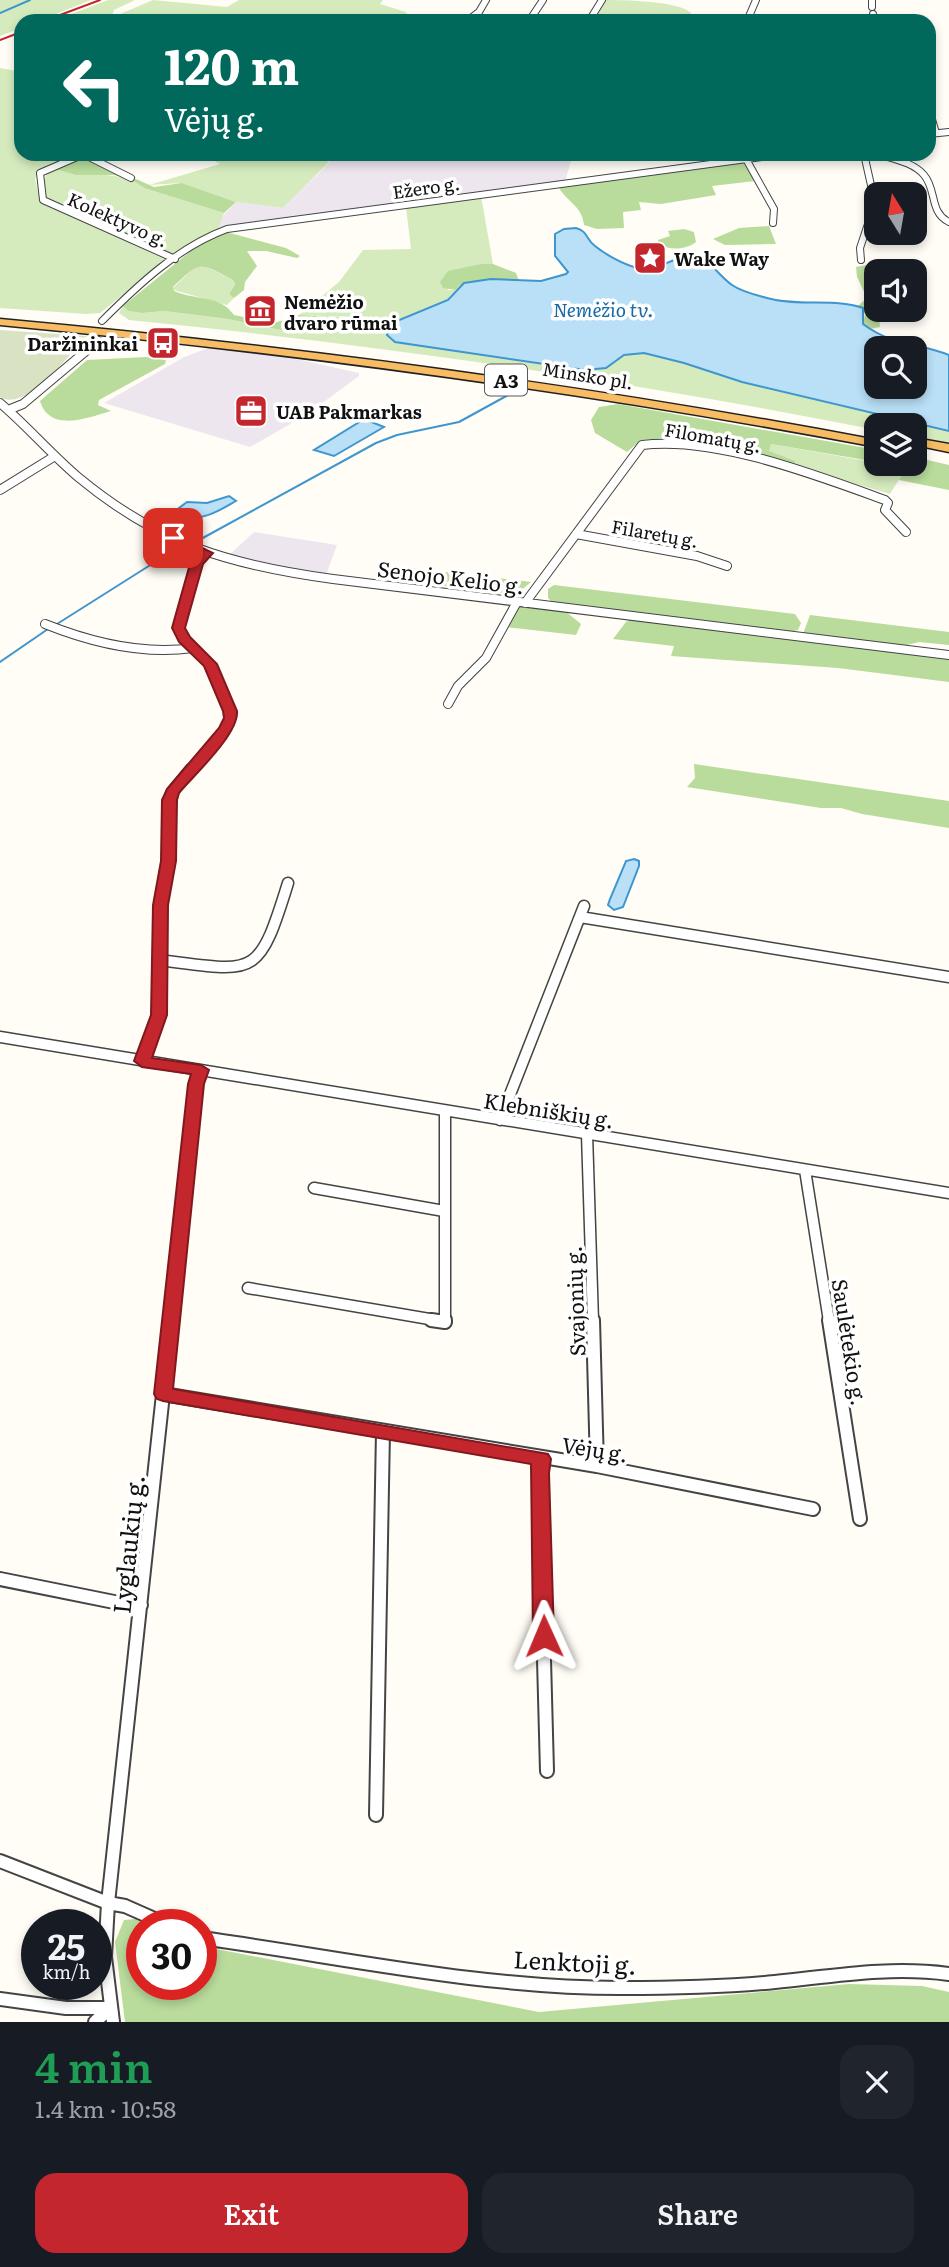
<!DOCTYPE html>
<html lang="en">
<head>
<meta charset="utf-8">
<style>
  body { margin:0; font-family:Literata,serif; background:#20242c; color:#f1f3f6; height:100vh; display:flex; flex-direction:column; font-size:26px; white-space:nowrap }
  * { box-sizing:border-box; margin:0 }
  p { font-size:23px; color:#9ea1a6 }
  .icon { flex:none; width:38px; height:38px; fill:none; stroke:currentColor; stroke-width:2; stroke-linecap:round; stroke-linejoin:round }
  .map { position:relative; height:2022px; overflow:hidden }
  .sheet { display:flex; flex-direction:column; background:#171b24; flex:1 }
  .sheet>* { flex:none }
  .hud { position:absolute; left:14px; top:14px; width:922px; height:147px; border-radius:21px; box-shadow:0 4px 10px #0003; background:#00695c; color:#fff; overflow:hidden }
  .needle { width:46px; rotate:349deg }
  .controls { position:absolute; left:864px; top:182px; display:grid; gap:14px }
  .controls a { display:grid; place-items:center; width:63px; height:63px; border-radius:14px; background:#171b24; box-shadow:0 4px 10px #0003; font-size:35px }
  .speed { position:absolute; left:21px; top:1909px; display:flex; gap:14px; font-size:35px; font-weight:700; text-align:center }
  .speed>* { display:grid; place-content:center; width:91px; height:91px; border-radius:50%; background:#171b24; box-shadow:0 4px 10px #0003; line-height:1 }
  .speed small { font-size:18px; font-weight:400 }
  .speed .limit { border:10px solid #d22; background:#fff; color:#111 }
  .pin { position:absolute; display:grid; place-items:center; width:60px; height:60px; color:#fff; margin:-30px; border-radius:14px; box-shadow:0 4px 10px #0006 }
  .me { position:absolute; width:77px; margin:-38px; rotate:359deg; stroke-linejoin:round; filter:drop-shadow(0 0 5px #0008) }
  .turn { display:flex; align-items:center; gap:24px; height:147px; padding:0 35px; font-size:32px }
  .turn .icon { width:91px; height:91px; stroke-width:2.5 }
  .turn b { display:block; font-size:49px; line-height:60px }
  .round { display:grid; place-items:center; flex:none; width:74px; height:74px; border-radius:21px; background:#20242c }
  .head { display:flex; align-items:center; justify-content:space-between; height:119px; padding:0 35px }
  h1 { font-size:42px; font-weight:600; line-height:52px; color:#1e9e55 }
  .cta { display:flex; gap:14px; margin-top:auto; padding:14px 35px }
  .cta a { flex:1; height:80px; border-radius:21px; background:#c4262e; color:#fff; font-size:28px; font-weight:600; line-height:80px; text-align:center }
  .cta a+a { background:#20242c; color:#f1f3f6 }
  .map>svg:first-child { display:block }
  .industrial { fill:#eee6ef }
  .green { fill:#d5ebbd }
  .forest { fill:#b9dc9c }
  .cemetery { fill:#d9e3c4 }
  .water { fill:#b9e0f7; stroke:#3f96cf; stroke-width:2; fill-rule:evenodd }
  .lines { fill:none; stroke-linecap:round; stroke-linejoin:round }
  .stream { stroke:#3f96cf; stroke-width:2 }
  .minor-far3-casing { stroke:#444; stroke-width:8 }
  .minor-far2-casing { stroke:#444; stroke-width:10 }
  .minor-far1-casing { stroke:#444; stroke-width:13 }
  .minor-casing { stroke:#444; stroke-width:16 }
  .trunk-casing { stroke:#222; stroke-width:3 }
  .minor-far3 { stroke:#fff; stroke-width:6 }
  .minor-far2 { stroke:#fff; stroke-width:8 }
  .minor-far1 { stroke:#fff; stroke-width:10 }
  .minor { stroke:#fff; stroke-width:12 }
  .trunk { fill:#f7bc64; fill-rule:evenodd }
  .rail { stroke:#c4262e; stroke-width:2 }
  .route { fill:#c4262e; stroke:#7f191e; stroke-width:2 }
  .labels { text-anchor:middle; dominant-baseline:central; stroke-width:7; stroke-linejoin:round; paint-order:stroke }
  .far-street-label { font-size:18px; fill:#111; stroke:#fff }
  .far-poi-label { font-size:18px; font-weight:bold; fill:#111; stroke:#fff; text-anchor:start }
  .far-water-label { font-size:19px; font-style:italic; fill:#1768a6; stroke:#fff }
  .shield { fill:#fff; stroke:#585858; stroke-width:2 }
  .shield-label { font-size:19px; font-weight:bold; fill:#111 }
  .street-label { font-size:21px; fill:#111; stroke:#fff }
  .near-street-label { font-size:24px; fill:#111; stroke:#fff }
</style>
</head>
<body>
<div class="map">
<svg width="949" height="2022" viewBox="0 0 949 2022">
  <rect width="100%" height="100%" fill="#fffdf5"/>
  <path class="industrial" d="M338 154H573L565 182 218 230 219 220 236 202 283 208Z
    M211 347 301 360 359 373V376L306 415 250 447 104 403 184 357Z
    M254 532 337 545 326 575 228 556Z"/>
  <path class="green" d="M0 0H91L38 21H21V28L0 36Z
    M108 0H135L114 10 111 18 153 0 227 7 239 0H383L380 4 406 12 412 21H53Z
    M606 0C623 0 680 1 691 13L693 21H592Z
    M0 68 21 72V154H80L38 171 35 179 40 201 164 259 163 263 100 313 86 314 0 308Z
    M202 154 237 157 249 154H313L329 162 283 208 236 202 182 183 149 185 220 164Z
    M53 168 129 178 144 188 224 213 218 230C200 235 189 250 171 254L48 200C41 188 42 176 53 168Z
    M481 196 493 264H481L447 290H456L448 300 398 320 395 342 585 370 606 368 624 355 644 353 684 363 742 382 949 431V444L915 438V425H877V430C630 381 380 345 129 320L119 313 123 306 128 311 142 313 164 311 228 319 290 332 303 325 360 330 373 323 347 317 299 315 339 282 363 250 411 249 406 207Z
    M203 265 233 280 235 283 229 294 234 298 227 305 174 290 173 288 196 266Z
    M771 444 906 468 890 494 794 466 768 451Z"/>
  <path class="forest" d="M84 156 154 187 182 183 236 202 224 213 144 188 129 178 113 175H76L53 168Z
    M742 161 755 181 712 186 716 195 661 204 639 202 641 210 623 212 624 228 597 229 584 225C582 205 566 202 558 186Z
    M769 226 776 244 725 245 713 239 739 228Z
    M684 229 694 232 696 242C686 250 669 251 658 243V240L670 236 668 231Z
    M226 232 286 248 300 256 297 258 266 251H247L257 266 245 282 244 290 234 298 229 294 235 284 233 280C198 262 202 260 173 287L174 291C197 301 219 294 234 315L274 323 299 315 371 319 374 323 353 331 303 325 290 332 228 319 164 311 142 313 128 311 123 306 208 237Z
    M481 264H493L516 273 519 281 491 279 459 286 456 290 443 288 440 282 448 271Z
    M866 265 867 270 863 272 877 275V310H882L879 314 880 327 870 329 863 324 865 314 858 306 867 298 857 277 856 267Z
    M146 357 166 360 165 364 99 400 98 405 111 411C87 418 50 433 40 401L87 360Z
    M618 404 877 450V462L771 444 769 451 795 461 794 466 668 438 641 440 627 452 595 433 591 420 599 407Z
    M915 457 949 465V490L899 480 905 468 884 464H915Z
    M393 566 531 582 518 593 507 594 383 578V571Z
    M554 585 795 614 801 623 798 630 790 632 552 602 548 598V589Z
    M526 606 565 611 581 624 576 635 506 627 519 607Z
    M810 615 949 632V645L919 642 903 646 803 634Z
    M632 619 949 657V682L838 668 671 656 674 646 613 639 626 622Z
    M694 764 949 801V828L862 814 841 808H821L687 787 695 778Z
    M135 1919 146 1925H142V1984H201V1946L539 2012 849 1984 922 1986 949 1992V2022H125L115 1942 124 1920Z"/>
  <path class="cemetery" d="M0 330 87 336C70 353 27 413 0 397Z"/>
  <path class="water" d="M576 228C588 231 586 240 595 246 606 255 623 264 637 268 659 273 674 254 694 257 711 260 719 276 732 285 742 292 756 295 767 298 799 307 837 298 863 308V324C894 347 917 342 949 355V431L742 382 684 363 644 353 624 355 606 368 585 370 395 342 387 335 392 323 448 300 464 283 491 279 541 281 566 274 568 272 555 256V234L564 229ZM877 348H915V387H877Z
    M361 421H369L384 427 334 456 314 450Z
    M229 496 236 501C220 510 194 528 179 508L187 502 207 503Z
    M634 859 639 861V866L623 907 614 910 608 905 610 899 626 861Z"/>
  <g class="lines">
    <path class="stream" d="M0 13 30 0
      M201 539 376 443 397 435 459 422 510 394
      M57 624 163 557
      M0 662 48 629"/>
    <defs>
      <path id="minor-far3" d="M872 0V7
        M873 14V21
        M467 21 479 12 486 0
        M529 21 543 0
        M589 21 602 0
        M747 21 756 0
        M929 109 936 133
        M929 134 949 132
        M83 154 131 178
        M84 154 40 173 43 200 175 259
        M878 154C893 159 913 162 924 175 937 190 929 212 949 222
        M746 159 774 209 773 223
        M861 260 860 248 875 203 864 154
        M102 321C138 285 178 247 227 229L785 154"/>
      <path id="minor-far2" d="M0 403C27 426 51 454 78 477 160 545 230 565 333 579L949 655
        M8 410 23 404 98 341
        M0 490 55 456
        M576 534 697 556 727 566
        M525 603 642 445C715 436 816 475 885 500L888 503 885 510 906 532
        M45 624C90 642 144 655 193 648
        M448 704 458 686 486 658 517 602
        M190 771 226 729 230 723V711L210 664 184 639 179 628 197 564 200 557 206 553"/>
      <path id="minor-far1" d="M580 917 949 977
        M159 960C256 972 258 980 288 883
        M0 1037 949 1193
        M142 1061 159 1015 160 905 169 861V800L172 792 191 769
        M445 1111V1321
        M500 1120 584 906
        M587 1134 593 1321
        M805 1170 829 1321
        M314 1188 444 1211
        M248 1288 441 1321
        M171 1321 196 1084 201 1070"/>
      <path id="minor" d="M431 1320 445 1322V1320
        M593 1320 597 1466
        M829 1320 860 1519
        M163 1394 597 1466 813 1509
        M541 1459 539 1473 547 1771
        M0 1579 129 1605H141
        M376 1815 383 1431
        M0 1861 108 1903 125 1906 168 1925
        M201 1938C341 1957 480 1988 621 1988 673 1988 724 1987 775 1982 834 1976 890 1966 949 1974
        M0 1999 66 2008H110
        M95 2022 110 2008
        M113 2022 105 1957 108 1903 171 1320"/>
      <path id="trunk" d="M0 319C294 346 586 385 877 440V447C586 392 294 353 0 325Z
        M915 438 949 444V452L915 445Z"/>
    </defs>
    <use href="#minor-far3" class="minor-far3-casing"/>
    <use href="#minor-far2" class="minor-far2-casing"/>
    <use href="#minor-far1" class="minor-far1-casing"/>
    <use href="#minor" class="minor-casing"/>
    <use href="#trunk" class="trunk-casing"/>
    <use href="#minor-far3" class="minor-far3"/>
    <use href="#minor-far2" class="minor-far2"/>
    <use href="#minor-far1" class="minor-far1"/>
    <use href="#minor" class="minor"/>
    <use href="#trunk" class="trunk"/>
    <path class="rail" d="M44 21 100 0
      M0 40 21 32"/>
  </g>
  <path class="route" d="M173 534 213 553 203 564 185 628 190 637 217 664 237 711C239 734 194 775 179 793L177 800 176 861 168 905 167 1015 152 1058 201 1065 209 1070 204 1084 173 1389 548 1454 551 1459 549 1473 554 1636 551 1642 544 1644 536 1642 533 1636 531 1464 163 1401 157 1399 154 1394 188 1084 191 1074 142 1067 134 1061 151 1015 153 905 161 861 162 800 167 789 219 728 224 718 223 711 204 666 179 642 172 628 190 564 197 553 169 540V535Z"/>
  <defs>
    <symbol id="sight-square" viewBox="-11 -11 22 22"><rect x="-9" y="-9" width="18" height="18" rx="4" fill="#c4262e" stroke="#fff"/><path d="M0-6L1.8-2.2L6-1.7L2.9 1.2L3.7 5.4L0 3.3L-3.7 5.4L-2.9 1.2L-6-1.7L-1.8-2.2Z" fill="#fff"/></symbol>
    <symbol id="museum-square" viewBox="-11 -11 22 22"><rect x="-9" y="-9" width="18" height="18" rx="4" fill="#c4262e" stroke="#fff"/><path d="M0-6L6-3V-2H-6V-3ZM-5-1h2V3h-2ZM-1-1h2V3h-2ZM3-1h2V3H3ZM-6 4H6V6H-6Z" fill="#fff"/></symbol>
    <symbol id="bus-square" viewBox="-11 -11 22 22"><rect x="-9" y="-9" width="18" height="18" rx="4" fill="#c4262e" stroke="#fff"/><path d="M-5-6H5V4H4V6H2V4H-2V6H-4V4H-5ZM-3.5-4V0h7V-4ZM-3.5 1.2v1.5H-2V1.2ZM2 1.2v1.5H3.5V1.2Z" fill="#fff"/></symbol>
    <symbol id="office-square" viewBox="-11 -11 22 22"><rect x="-9" y="-9" width="18" height="18" rx="4" fill="#c4262e" stroke="#fff"/><path d="M-6-3h4V-5.5h4V-3h4V5H-6ZM-1-4.5V-3h2v-1.5ZM-6 0V1H6V0Z" fill="#fff"/></symbol>
  </defs>
  <g fill-rule="evenodd">
    <use href="#sight-square" x="631" y="239" width="38" height="38"/>
    <use href="#museum-square" x="241" y="292" width="38" height="38"/>
    <use href="#bus-square" x="144" y="324" width="38" height="38"/>
    <use href="#office-square" x="232" y="392" width="38" height="38"/>
  </g>
  <g class="labels">
    <g class="far-street-label">
      <text transform="translate(426 187) rotate(-8)">Ežero g.</text>
      <text transform="translate(118 219) rotate(24)">Kolektyvo g.</text>
      <text transform="translate(588 375) rotate(9)">Minsko pl.</text>
      <text transform="translate(713 437) rotate(10)">Filomatų g.</text>
      <text transform="translate(655 533) rotate(10)">Filaretų g.</text>
    </g>
    <g class="far-poi-label">
      <text x="674" y="258">Wake Way</text>
      <text x="284" y="301">Nemėžio<tspan x="284" dy="21">dvaro rūmai</tspan></text>
      <text x="138" y="343" text-anchor="end">Daržininkai</text>
      <text x="276" y="411">UAB Pakmarkas</text>
    </g>
    <g class="far-water-label">
      <text x="603" y="309">Nemėžio tv.</text>
    </g>
    <rect class="shield" x="485" y="364.5" width="42" height="31" rx="5"/>
    <g class="shield-label">
      <text x="506" y="380">A3</text>
    </g>
    <g class="street-label">
      <text transform="translate(451 576) rotate(7)">Senojo Kelio g.</text>
      <text transform="translate(549 1109) rotate(9)">Klebniškių g.</text>
      <text transform="translate(574 1301) rotate(-92)">Svajonių g.</text>
      <text transform="translate(851 1342) rotate(81)">Saulėtekio g.</text>
      <text transform="translate(595 1448) rotate(9)">Vėjų g.</text>
    </g>
    <g class="near-street-label">
      <text transform="translate(127 1544) rotate(-84)">Lyglaukių g.</text>
      <text transform="translate(575 1961) rotate(3)">Lenktoji g.</text>
    </g>
  </g>
</svg>
<div class="controls">
<a><svg class="needle" viewBox="-14 -14 28 28"><path d="M0-13l5 13h-10z" fill="#e53935"/><path d="M0 13l5-13h-10z" fill="#9ea1a6"/></svg></a>
<a><svg class="icon" aria-label="sound" viewBox="0 0 24 24"><path d="M4 9h4l5-4v14l-5-4H4zM17 9q2 3 0 6"/></svg></a>
<a><svg class="icon" aria-label="search" viewBox="0 0 24 24"><circle cx="10" cy="10" r="6"/><path d="M15 15l6 6"/></svg></a>
<a><svg class="icon" aria-label="layers" viewBox="0 0 24 24"><path d="M12 4l9 5-9 5-9-5zM3 14l9 5 9-5"/></svg></a>
</div>
<div class="speed"><div>25<small>km/h</small></div><div class="limit">30</div></div>
<div class="pin" style="left:173px;top:538px;background:#d93025"><svg class="icon" aria-label="arrive" viewBox="0 0 24 24"><path d="M6 21V4h12l-3 4 3 4H6"/></svg></div>
<svg class="me" style="left:544px;top:1636px" viewBox="-20 -20 40 40"><path d="M0-17L14 15 0 8-14 15z" fill="#c4262e" stroke="#fff" stroke-width="4"/></svg>
<div class="hud">
<div class="turn"><svg class="icon" aria-label="left" viewBox="0 0 24 24"><path d="M17 20v-9H6M10 6l-5 5 5 5"/></svg><div><b>120 m</b>Vėjų g.</div></div>
</div>
</div>
<section class="sheet">
<div class="head"><div><h1>4 min</h1><p>1.4 km · 10:58</p></div><a class="round"><svg class="icon" aria-label="close" viewBox="0 0 24 24"><path d="M6 6l12 12M18 6L6 18"/></svg></a></div>
<div class="cta"><a>Exit</a><a>Share</a></div>
</section>
</body>
</html>
